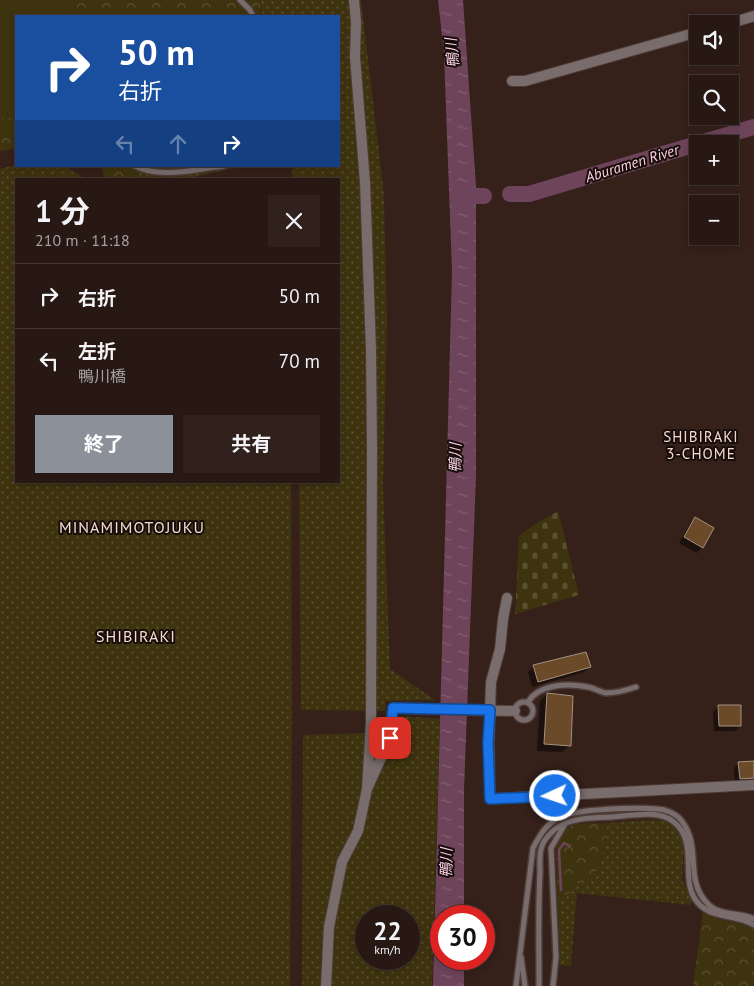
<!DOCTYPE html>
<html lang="ja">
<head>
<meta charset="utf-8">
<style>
  body { margin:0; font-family:"PT Sans","Noto Sans JP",sans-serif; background:#30211d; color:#f1f3f6; height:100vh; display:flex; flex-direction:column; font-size:19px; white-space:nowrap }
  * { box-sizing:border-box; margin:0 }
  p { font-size:16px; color:#a5a0a0 }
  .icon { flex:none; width:28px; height:28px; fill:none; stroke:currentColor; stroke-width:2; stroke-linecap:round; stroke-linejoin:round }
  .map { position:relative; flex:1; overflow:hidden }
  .details { position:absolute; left:15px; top:178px; width:325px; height:305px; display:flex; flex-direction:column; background:#281814; border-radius:0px; box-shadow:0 2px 8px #0003,0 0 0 1px #443734 }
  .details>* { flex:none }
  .banner { position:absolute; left:15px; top:15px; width:325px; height:152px; border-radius:0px; box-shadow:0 2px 8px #0003,0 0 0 1px #443734; background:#1a4fa0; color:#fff; overflow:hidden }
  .buttons { position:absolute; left:689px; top:15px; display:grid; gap:10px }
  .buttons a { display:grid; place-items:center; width:50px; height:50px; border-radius:0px; background:#281814; box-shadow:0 2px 8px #0003,0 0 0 1px #443734; font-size:25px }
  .speed { position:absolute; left:355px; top:905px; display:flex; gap:10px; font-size:25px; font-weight:700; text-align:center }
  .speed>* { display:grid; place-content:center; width:65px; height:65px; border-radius:50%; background:#281814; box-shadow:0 2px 8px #0003,0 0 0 1px #443734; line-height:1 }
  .speed small { font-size:12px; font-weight:400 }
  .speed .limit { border:8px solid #d22; background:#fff; color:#111 }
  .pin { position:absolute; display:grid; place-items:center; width:42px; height:42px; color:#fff; margin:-21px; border-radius:10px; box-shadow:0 2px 8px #0006 }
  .me { position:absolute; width:55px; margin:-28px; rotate:267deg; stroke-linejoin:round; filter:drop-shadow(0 0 4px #0008) }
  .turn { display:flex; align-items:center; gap:18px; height:105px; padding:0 20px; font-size:22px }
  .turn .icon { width:65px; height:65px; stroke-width:2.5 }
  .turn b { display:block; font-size:35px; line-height:42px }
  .lanes { display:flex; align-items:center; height:48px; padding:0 20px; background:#0003; justify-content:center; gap:25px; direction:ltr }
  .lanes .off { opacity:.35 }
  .round { display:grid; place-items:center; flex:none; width:52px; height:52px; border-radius:0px; background:#30211d }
  .overview { display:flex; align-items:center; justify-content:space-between; height:85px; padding:0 20px }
  h1 { font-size:30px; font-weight:700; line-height:38px }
  .cta { display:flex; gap:10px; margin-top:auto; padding:10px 20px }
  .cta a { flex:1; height:58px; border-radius:0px; background:#8c9099; color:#fff; font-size:20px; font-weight:700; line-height:58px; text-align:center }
  .cta a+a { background:#30211d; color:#f1f3f6 }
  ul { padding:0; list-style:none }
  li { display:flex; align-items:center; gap:15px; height:65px; padding:0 20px; border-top:1px solid #443734 }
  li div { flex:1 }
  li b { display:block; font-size:19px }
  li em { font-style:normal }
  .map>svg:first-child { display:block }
  .grass { fill:url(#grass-dots); fill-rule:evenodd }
  .forest { fill:url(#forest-crowns) }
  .cemetery { fill:url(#cemetery-stones) }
  .pitch { fill:#3e330f }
  .water { fill:url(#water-ripples) }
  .shadow { fill:#0007 }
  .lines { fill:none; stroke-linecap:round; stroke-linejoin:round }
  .stream { stroke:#6e445a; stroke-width:2.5 }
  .river { stroke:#6e445a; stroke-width:16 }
  .building { fill:#6a4a29; stroke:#a49180 }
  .service-casing { stroke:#4f3b35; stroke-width:8 }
  .minor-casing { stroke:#4f3b35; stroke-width:12 }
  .service { stroke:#786c6c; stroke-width:5 }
  .minor { stroke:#786c6c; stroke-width:10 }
  .route-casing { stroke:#114b97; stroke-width:12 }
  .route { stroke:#1a73e8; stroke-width:9 }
  .labels { text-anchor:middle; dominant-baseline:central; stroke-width:4; stroke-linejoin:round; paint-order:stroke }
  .water-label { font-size:15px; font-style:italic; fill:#fbcfe4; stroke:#160d0a }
  .neighbourhood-label { font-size:15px; letter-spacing:1px; fill:#f6dad0; stroke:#160d0a }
  .quarter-label { font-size:16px; letter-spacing:1px; fill:#f6dad0; stroke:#160d0a }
</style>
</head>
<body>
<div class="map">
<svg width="754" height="986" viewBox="0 0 754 986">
  <defs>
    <pattern id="grass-dots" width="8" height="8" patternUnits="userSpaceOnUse" patternTransform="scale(1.25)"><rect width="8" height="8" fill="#3e330f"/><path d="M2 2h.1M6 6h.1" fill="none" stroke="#5a5031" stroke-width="1.8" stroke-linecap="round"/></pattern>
    <pattern id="forest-crowns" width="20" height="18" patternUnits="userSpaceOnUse" patternTransform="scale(1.25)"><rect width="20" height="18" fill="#3e330f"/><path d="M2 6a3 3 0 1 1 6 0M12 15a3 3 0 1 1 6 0" fill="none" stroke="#5a5031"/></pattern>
    <pattern id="cemetery-stones" width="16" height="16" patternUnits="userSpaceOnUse" patternTransform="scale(1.25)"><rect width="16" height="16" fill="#3e330f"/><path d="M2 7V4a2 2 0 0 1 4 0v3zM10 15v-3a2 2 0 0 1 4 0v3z" fill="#5a5031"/></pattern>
    <pattern id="water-ripples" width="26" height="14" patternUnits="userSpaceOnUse" patternTransform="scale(1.25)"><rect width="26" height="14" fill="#6e445a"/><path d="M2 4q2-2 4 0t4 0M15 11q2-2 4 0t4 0" fill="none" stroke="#835f71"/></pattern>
  </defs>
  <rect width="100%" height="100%" fill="#35201a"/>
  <path class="grass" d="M260 0H361L384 195 387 323 383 485 390 669 435 700 386 701 385 711 301 710 299 481H339V179H293L292 166H339V16H262Z
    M16 165V166H64L86 179H16V481H291L292 711 290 986H0V169Z
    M400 716 440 719 432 986H302L303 735 398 732ZM366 916H409V959H366Z
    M647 820 665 821 675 827 684 841 682 880 692 900 690 905 577 893 571 966 560 965 558 897 569 894 574 884C578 883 583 883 586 882 603 874 606 839 607 823Z"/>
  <path class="forest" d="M0 0H260L261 16H16V149L0 151Z
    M102 166H243L185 179H106L104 178Z
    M607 823C606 839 603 874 586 882 583 883 578 883 574 884L569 894 558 897 556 847C559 819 586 824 607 823Z
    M703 912 713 918 754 927V986H693Z"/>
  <path class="cemetery" d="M558 511 579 595 515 614 519 536 532 526Z"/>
  <path class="pitch" d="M0 0H74L76 16H16V117L0 119Z"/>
  <path class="water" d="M438 0H463L476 186V475L464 790V916H441V959H464V986H433L452 271 444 54Z"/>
  <path class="shadow" d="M695 519 702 547 697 553 679 543 690 524Z
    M534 667H590L584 672 532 687 528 672Z
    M547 694 570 745 562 752 537 751 540 701Z
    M719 706 740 726 735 731H714L713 712Z
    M754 762V785L735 784 734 768 739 763Z"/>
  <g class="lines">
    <path class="stream" d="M561 890 559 850 564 843 570 846"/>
    <path class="river" d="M510 194H529L754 127
      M461 196H484"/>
  </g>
  <path class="building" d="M695 517 714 528 703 548 684 537Z
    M586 652 591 667 538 682 533 665Z
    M547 693 573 696 571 746 544 744Z
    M718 705H741V726H719Z
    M754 761V778L740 779 738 762Z"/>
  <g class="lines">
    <defs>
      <path id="service" d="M240 0 250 10 253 16
        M135 166C160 179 197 169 224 166
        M515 711a9 9 0 1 1 18 0a9 9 0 1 1-18 0Z
        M528 702C539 684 567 683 588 687 594 688 600 692 606 693 616 693 627 690 636 687
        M521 957 525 986
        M516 986 533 848C540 835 546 824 560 817 576 809 638 807 657 809 665 809 676 814 681 820 703 848 683 879 708 904 719 916 740 912 754 919
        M539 986C539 948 538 910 540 872 540 864 539 853 542 846 543 842 548 836 551 833 566 817 591 818 611 817 630 816 658 809 674 822 701 844 676 884 701 906 716 919 738 915 754 925
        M553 986 556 957 551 848 565 824"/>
      <path id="minor" d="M354 0 356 22 355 57 365 182 371 350 372 450 371 723 367 789
        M728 24 754 16
        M512 81H525L698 32
        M507 598 503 619 500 649 491 682 489 742 490 799 754 785
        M326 986 329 927 342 862 358 831 367 789 390 738 393 708 515 711"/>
    </defs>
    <use href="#service" class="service-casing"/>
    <use href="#minor" class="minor-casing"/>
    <use href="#service" class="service"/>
    <use href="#minor" class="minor"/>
  </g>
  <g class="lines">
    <defs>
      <path id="route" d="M390 738 393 708 490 710 488 742 490 799 555 796"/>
    </defs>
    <use href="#route" class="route-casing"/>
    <use href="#route" class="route"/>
  </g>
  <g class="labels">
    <g class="water-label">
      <text transform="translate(452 53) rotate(-96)">鴨川</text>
      <text transform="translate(632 163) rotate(-17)">Aburamen River</text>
      <text transform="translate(455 458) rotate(-89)">鴨川</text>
      <text transform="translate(446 863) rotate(-89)">鴨川</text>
    </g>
    <g class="neighbourhood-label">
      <text x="701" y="436">SHIBIRAKI<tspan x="701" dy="17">3-CHOME</tspan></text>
    </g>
    <g class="quarter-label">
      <text x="132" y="527">MINAMIMOTOJUKU</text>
      <text x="136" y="636">SHIBIRAKI</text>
    </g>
  </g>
</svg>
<div class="buttons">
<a><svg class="icon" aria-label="sound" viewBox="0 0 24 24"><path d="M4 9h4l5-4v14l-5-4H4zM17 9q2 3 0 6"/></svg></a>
<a><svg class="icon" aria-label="search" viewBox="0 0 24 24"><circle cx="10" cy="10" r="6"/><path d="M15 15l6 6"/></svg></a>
<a>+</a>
<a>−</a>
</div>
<div class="speed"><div>22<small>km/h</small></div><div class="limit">30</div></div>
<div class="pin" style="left:390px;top:738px;background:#d93025"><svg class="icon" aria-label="arrive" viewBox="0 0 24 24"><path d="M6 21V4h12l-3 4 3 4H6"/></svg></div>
<svg class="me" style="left:555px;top:796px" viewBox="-20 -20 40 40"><circle r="17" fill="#1a73e8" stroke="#fff" stroke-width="3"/><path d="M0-11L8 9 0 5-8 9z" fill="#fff"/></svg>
<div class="banner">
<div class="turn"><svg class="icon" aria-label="right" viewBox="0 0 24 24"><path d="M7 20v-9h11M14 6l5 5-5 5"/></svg><div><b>50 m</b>右折</div></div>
<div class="lanes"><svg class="icon off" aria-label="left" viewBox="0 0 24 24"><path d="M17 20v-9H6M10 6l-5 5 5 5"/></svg><svg class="icon off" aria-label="ahead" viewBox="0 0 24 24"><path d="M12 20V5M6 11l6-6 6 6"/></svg><svg class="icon" aria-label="right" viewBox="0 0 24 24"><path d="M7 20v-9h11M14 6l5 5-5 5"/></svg></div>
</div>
<section class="details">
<div class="overview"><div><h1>1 分</h1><p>210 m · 11:18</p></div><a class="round"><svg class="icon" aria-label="close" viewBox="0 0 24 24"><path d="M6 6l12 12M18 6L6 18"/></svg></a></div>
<ul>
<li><svg class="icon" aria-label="right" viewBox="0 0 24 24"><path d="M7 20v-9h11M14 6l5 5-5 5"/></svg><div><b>右折</b></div><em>50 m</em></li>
<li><svg class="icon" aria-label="left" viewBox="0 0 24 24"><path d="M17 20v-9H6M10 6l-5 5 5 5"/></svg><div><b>左折</b><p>鴨川橋</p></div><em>70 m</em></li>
</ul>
<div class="cta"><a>終了</a><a>共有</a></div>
</section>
</div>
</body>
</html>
